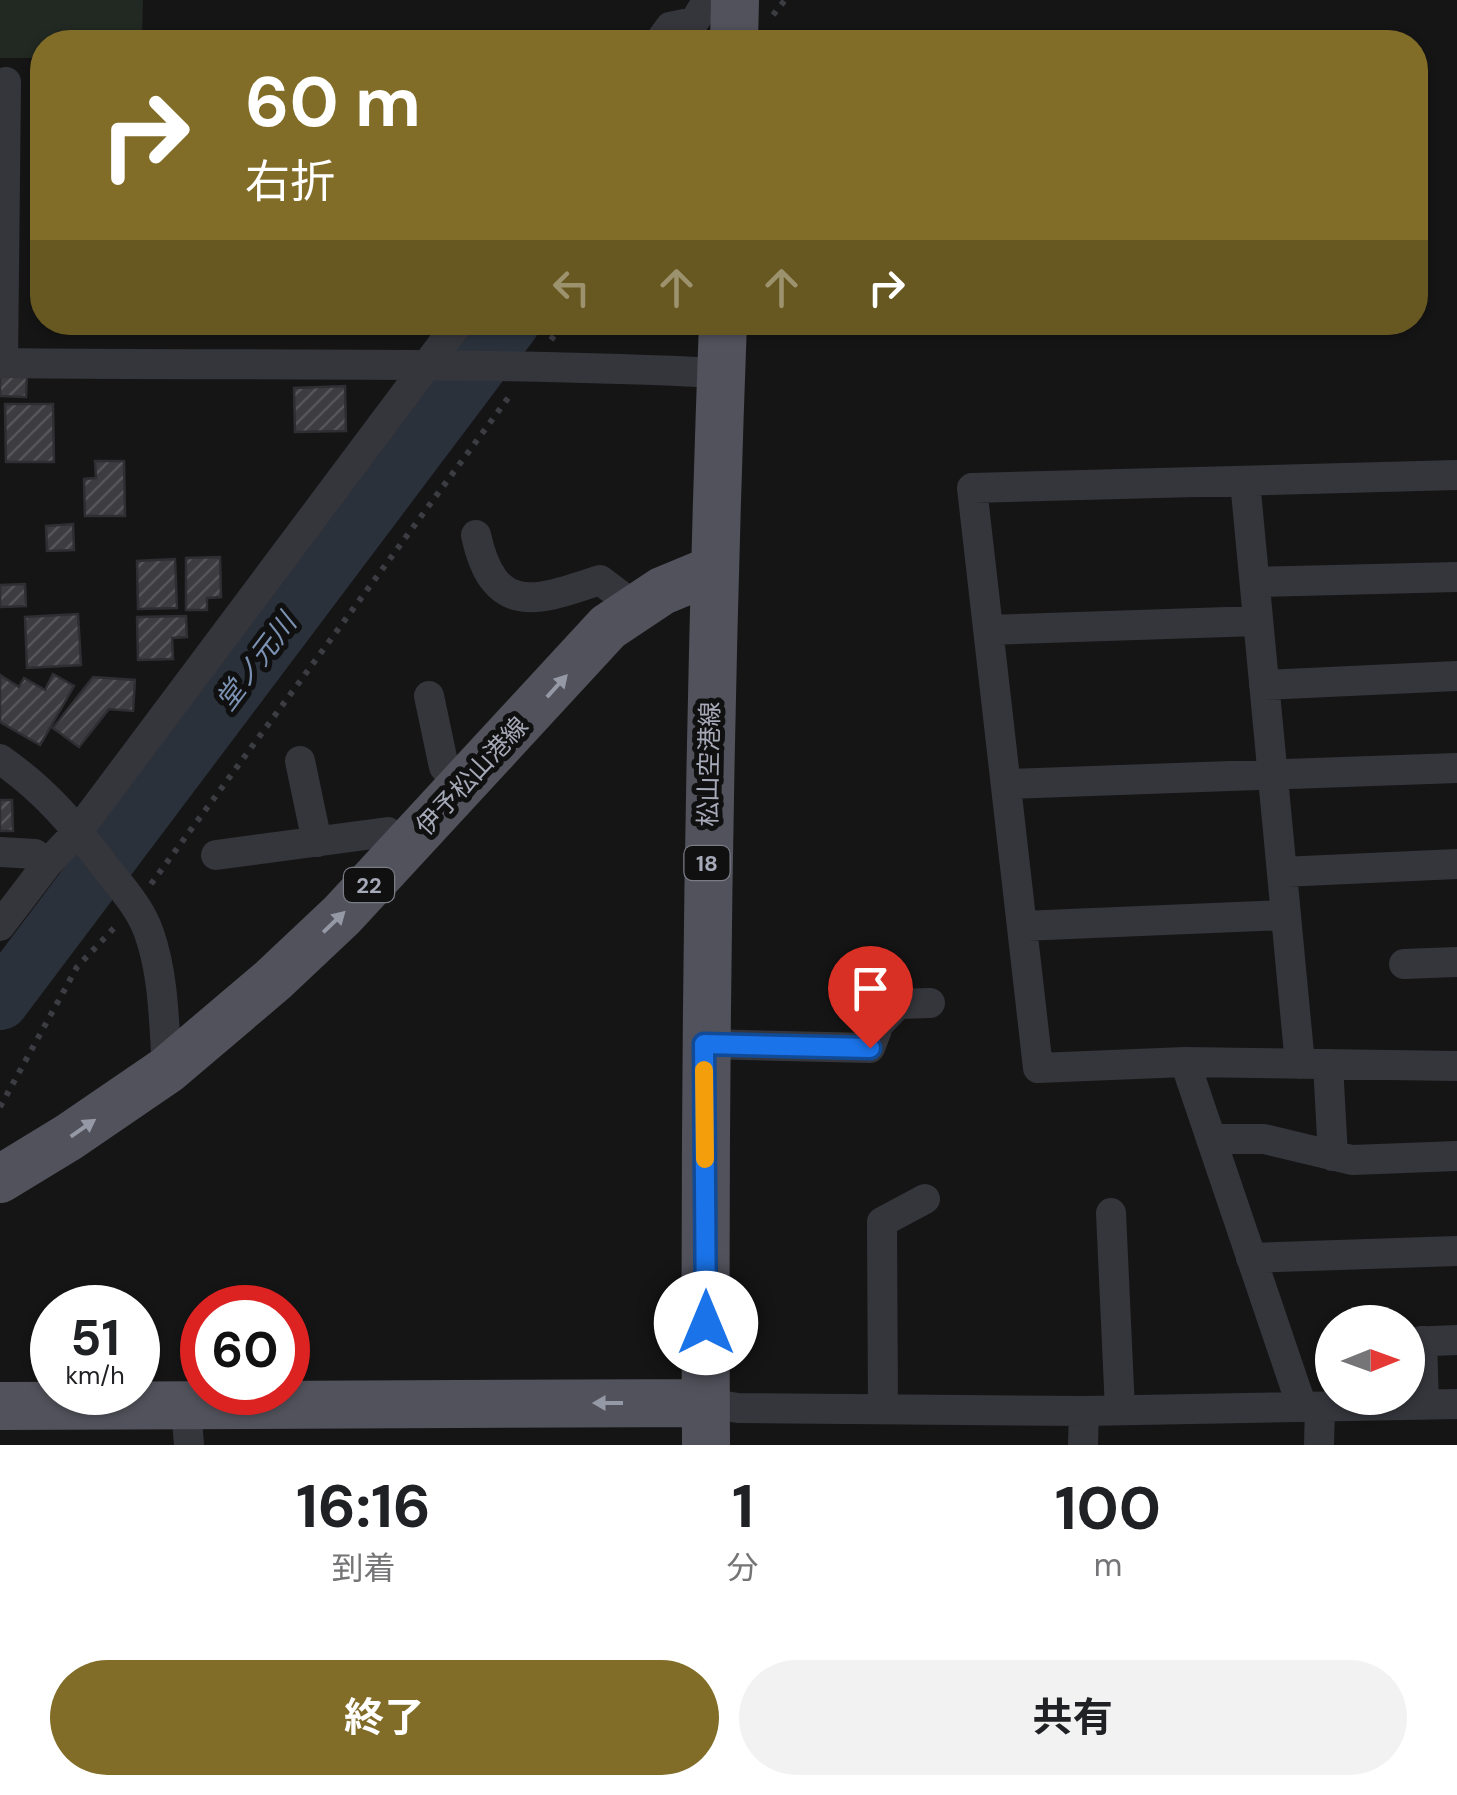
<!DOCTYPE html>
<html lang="ja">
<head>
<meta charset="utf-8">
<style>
  body { margin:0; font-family:"DM Sans","Noto Sans JP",sans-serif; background:#f2f2f2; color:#202124; height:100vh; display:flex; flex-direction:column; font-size:38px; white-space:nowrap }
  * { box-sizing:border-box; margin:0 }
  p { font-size:32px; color:#757577 }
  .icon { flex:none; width:55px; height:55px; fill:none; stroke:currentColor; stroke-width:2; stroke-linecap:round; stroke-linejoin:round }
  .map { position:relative; height:1445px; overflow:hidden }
  .details { display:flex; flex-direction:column; background:#fff; flex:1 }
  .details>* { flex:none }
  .top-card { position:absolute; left:30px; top:30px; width:1398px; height:305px; border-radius:40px; box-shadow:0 2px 8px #0004; background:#816d28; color:#fff; overflow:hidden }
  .needle { width:65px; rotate:89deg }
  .fabs { position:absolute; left:1315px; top:1305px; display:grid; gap:20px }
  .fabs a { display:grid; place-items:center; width:110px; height:110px; border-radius:50%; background:#fff; box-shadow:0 2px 8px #0004; font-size:50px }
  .speed { position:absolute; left:30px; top:1285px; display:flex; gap:20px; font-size:50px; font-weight:700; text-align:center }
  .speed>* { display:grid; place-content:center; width:130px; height:130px; border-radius:50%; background:#fff; box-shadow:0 2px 8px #0004; line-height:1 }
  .speed small { font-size:25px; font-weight:400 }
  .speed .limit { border:15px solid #d22; background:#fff; color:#111 }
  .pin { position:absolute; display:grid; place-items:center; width:85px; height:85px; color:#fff; margin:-102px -42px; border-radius:50% 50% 50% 0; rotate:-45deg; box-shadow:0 0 10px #0007 }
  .pin .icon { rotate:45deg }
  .me { position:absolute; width:110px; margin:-55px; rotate:0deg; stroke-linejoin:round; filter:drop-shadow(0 0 8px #0008) }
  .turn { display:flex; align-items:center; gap:35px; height:210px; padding:0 50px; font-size:45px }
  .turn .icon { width:130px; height:130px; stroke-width:2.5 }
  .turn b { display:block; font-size:70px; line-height:85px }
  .lanes { display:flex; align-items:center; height:95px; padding:0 50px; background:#0003; justify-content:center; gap:50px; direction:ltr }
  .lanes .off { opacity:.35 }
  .eta { display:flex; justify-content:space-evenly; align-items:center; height:170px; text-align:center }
  .eta b { font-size:60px; font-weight:700; line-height:70px }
  .action { display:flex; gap:20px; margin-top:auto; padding:20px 50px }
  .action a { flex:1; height:115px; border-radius:60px; background:#816d28; color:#fff; font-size:40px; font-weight:700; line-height:115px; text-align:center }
  .action a+a { background:#f2f2f2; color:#202124 }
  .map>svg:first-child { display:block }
  .green { fill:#212922 }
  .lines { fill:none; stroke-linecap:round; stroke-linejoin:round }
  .river { stroke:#2a313b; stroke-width:58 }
  .building { fill:url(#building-hatch); stroke:#2f2e33; stroke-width:2.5 }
  .path { stroke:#3b3d43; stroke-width:6; stroke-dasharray:5 8; stroke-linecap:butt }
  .minor { stroke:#35363c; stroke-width:30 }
  .primary { stroke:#51525b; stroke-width:48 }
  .oneway { fill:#9598a5 }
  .route-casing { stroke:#114b97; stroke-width:25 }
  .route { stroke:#1a73e8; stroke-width:18 }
  .slow { stroke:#f59e0b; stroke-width:18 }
  .labels { text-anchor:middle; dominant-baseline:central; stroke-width:10; stroke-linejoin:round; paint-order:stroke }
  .shield { fill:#101011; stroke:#797b85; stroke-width:2.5 }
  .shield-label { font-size:22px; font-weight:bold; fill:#a6a9b7 }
  .street-label { font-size:25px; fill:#a6a9b7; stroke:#101011 }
  .water-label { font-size:28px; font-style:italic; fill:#7c92b3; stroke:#101011 }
</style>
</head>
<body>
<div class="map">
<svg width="1457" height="1445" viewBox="0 0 1457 1445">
  <defs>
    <pattern id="building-hatch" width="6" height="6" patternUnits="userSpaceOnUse" patternTransform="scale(2.5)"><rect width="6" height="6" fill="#3c3c41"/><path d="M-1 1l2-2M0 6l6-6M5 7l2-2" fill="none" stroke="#55555a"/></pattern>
  </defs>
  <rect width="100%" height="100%" fill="#151516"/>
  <path class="green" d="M0 0H143L142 42H42V58H0Z"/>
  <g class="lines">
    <path class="river" d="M0 1001 511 322"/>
  </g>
  <path class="building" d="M0 372 27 373 26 397 0 396Z
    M345 386 346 431 295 432 294 388Z
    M5 404H53L54 462H6Z
    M95 461H124L125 516H85L84 479 96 478Z
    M73 524 74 550 47 551 46 526Z
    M220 557 221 597 207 598V610H186V558Z
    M175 559 177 608 138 609 137 561Z
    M25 584 26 606 0 607V585Z
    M78 614 81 665 27 668 25 617Z
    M186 616 187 637 172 638 173 659 138 660 137 617Z
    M53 674 74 686 40 745 0 722V675L19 687 24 678 45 690Z
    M93 677 135 680 133 711 109 709 79 747 53 728Z
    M0 800H12L13 831H0Z"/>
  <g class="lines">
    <path class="path" d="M773 15 785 0
      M551 340 563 322
      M151 884 511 394
      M0 1107 77 967 114 928"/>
    <path class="minor" d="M659 42 670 27 694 22 708 0
      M0 363C241 366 481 361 721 373
      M3 363 6 82
      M1457 475 972 488 1038 1068 1185 1062 1457 1066
      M1245 481 1300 1064
      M476 535C494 618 537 601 600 580L637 608
      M1255 582 1457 577
      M989 630 1258 621
      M1264 685 1457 676
      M429 696 444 767 462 786
      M0 759C46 791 73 824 107 869 122 888 141 909 149 933 164 975 164 1025 167 1070
      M300 761 317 842
      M1006 784 1457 768
      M0 852 35 854 48 863
      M216 855 388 832 406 846
      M1282 872 1457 864
      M0 926 48 863 78 831 459 322
      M1022 926 1286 915
      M1404 964 1457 962
      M704 1044 870 1048 879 1024 898 1004 930 1003
      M1185 1062 1302 1407
      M1328 1064 1333 1156
      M1211 1139H1264L1352 1160 1457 1156
      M1111 1213 1120 1410
      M1251 1258 1457 1251
      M1422 1341 1424 1405
      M1408 1342 1457 1340
      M706 1403 738 1408 1084 1411 1457 1404
      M186 1406 189 1445
      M883 1409 882 1222 925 1199
      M1083 1445 1084 1411
      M1319 1445 1320 1407"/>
    <path class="primary" d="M734 42 735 0
      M0 1179 69 1137 167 1070 273 980 342 915 608 627 662 591 715 569
      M0 1406 706 1403
      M706 1445C704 1070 709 697 723 322"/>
  </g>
  <defs><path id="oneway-solid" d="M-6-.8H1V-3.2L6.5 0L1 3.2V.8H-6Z" transform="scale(2.5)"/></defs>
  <g class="oneway">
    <use href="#oneway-solid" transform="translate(557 686) rotate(-48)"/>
    <use href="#oneway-solid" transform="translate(334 922) rotate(-44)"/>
    <use href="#oneway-solid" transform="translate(83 1128) rotate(-35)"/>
    <use href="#oneway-solid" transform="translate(608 1403) rotate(180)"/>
  </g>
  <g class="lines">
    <defs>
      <path id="route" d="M706 1323 704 1044 870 1048"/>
    </defs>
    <use href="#route" class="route-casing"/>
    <use href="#route" class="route"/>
    <path class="slow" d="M704 1070 705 1159"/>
  </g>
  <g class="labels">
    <g class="shield">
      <rect x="684.5" y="846" width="45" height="34" rx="8"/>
      <rect x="344" y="868" width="50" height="34" rx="8"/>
    </g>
    <g class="shield-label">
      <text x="707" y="863">18</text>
      <text x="369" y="885">22</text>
    </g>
    <g class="street-label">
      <text transform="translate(709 764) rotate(-89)">松山空港線</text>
      <text transform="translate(472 776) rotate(-47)">伊予松山港線</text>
    </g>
    <g class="water-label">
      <text transform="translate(256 662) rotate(-53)">堂ノ元川</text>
    </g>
  </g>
</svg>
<div class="fabs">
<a><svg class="needle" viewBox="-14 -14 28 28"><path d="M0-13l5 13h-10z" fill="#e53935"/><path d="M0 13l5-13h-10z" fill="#757577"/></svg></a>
</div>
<div class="speed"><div>51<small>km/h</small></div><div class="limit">60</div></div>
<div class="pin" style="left:870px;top:1048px;background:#d93025"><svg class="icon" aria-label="arrive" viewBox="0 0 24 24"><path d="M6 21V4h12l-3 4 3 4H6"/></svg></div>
<svg class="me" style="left:706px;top:1323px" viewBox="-20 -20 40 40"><circle r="19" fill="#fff"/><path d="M0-13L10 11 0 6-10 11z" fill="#1a73e8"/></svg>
<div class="top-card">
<div class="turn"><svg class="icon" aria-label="right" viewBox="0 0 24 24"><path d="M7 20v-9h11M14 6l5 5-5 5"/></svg><div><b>60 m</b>右折</div></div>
<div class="lanes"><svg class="icon off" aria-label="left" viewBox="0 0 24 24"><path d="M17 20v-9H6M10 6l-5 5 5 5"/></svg><svg class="icon off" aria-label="ahead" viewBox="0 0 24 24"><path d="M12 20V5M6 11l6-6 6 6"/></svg><svg class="icon off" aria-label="ahead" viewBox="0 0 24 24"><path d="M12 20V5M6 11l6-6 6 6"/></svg><svg class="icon" aria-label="right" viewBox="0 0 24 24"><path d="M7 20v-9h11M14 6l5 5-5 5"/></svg></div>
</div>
</div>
<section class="details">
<div class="eta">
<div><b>16:16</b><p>到着</p></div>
<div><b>1</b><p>分</p></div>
<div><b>100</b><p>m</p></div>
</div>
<div class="action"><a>終了</a><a>共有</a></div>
</section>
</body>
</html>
